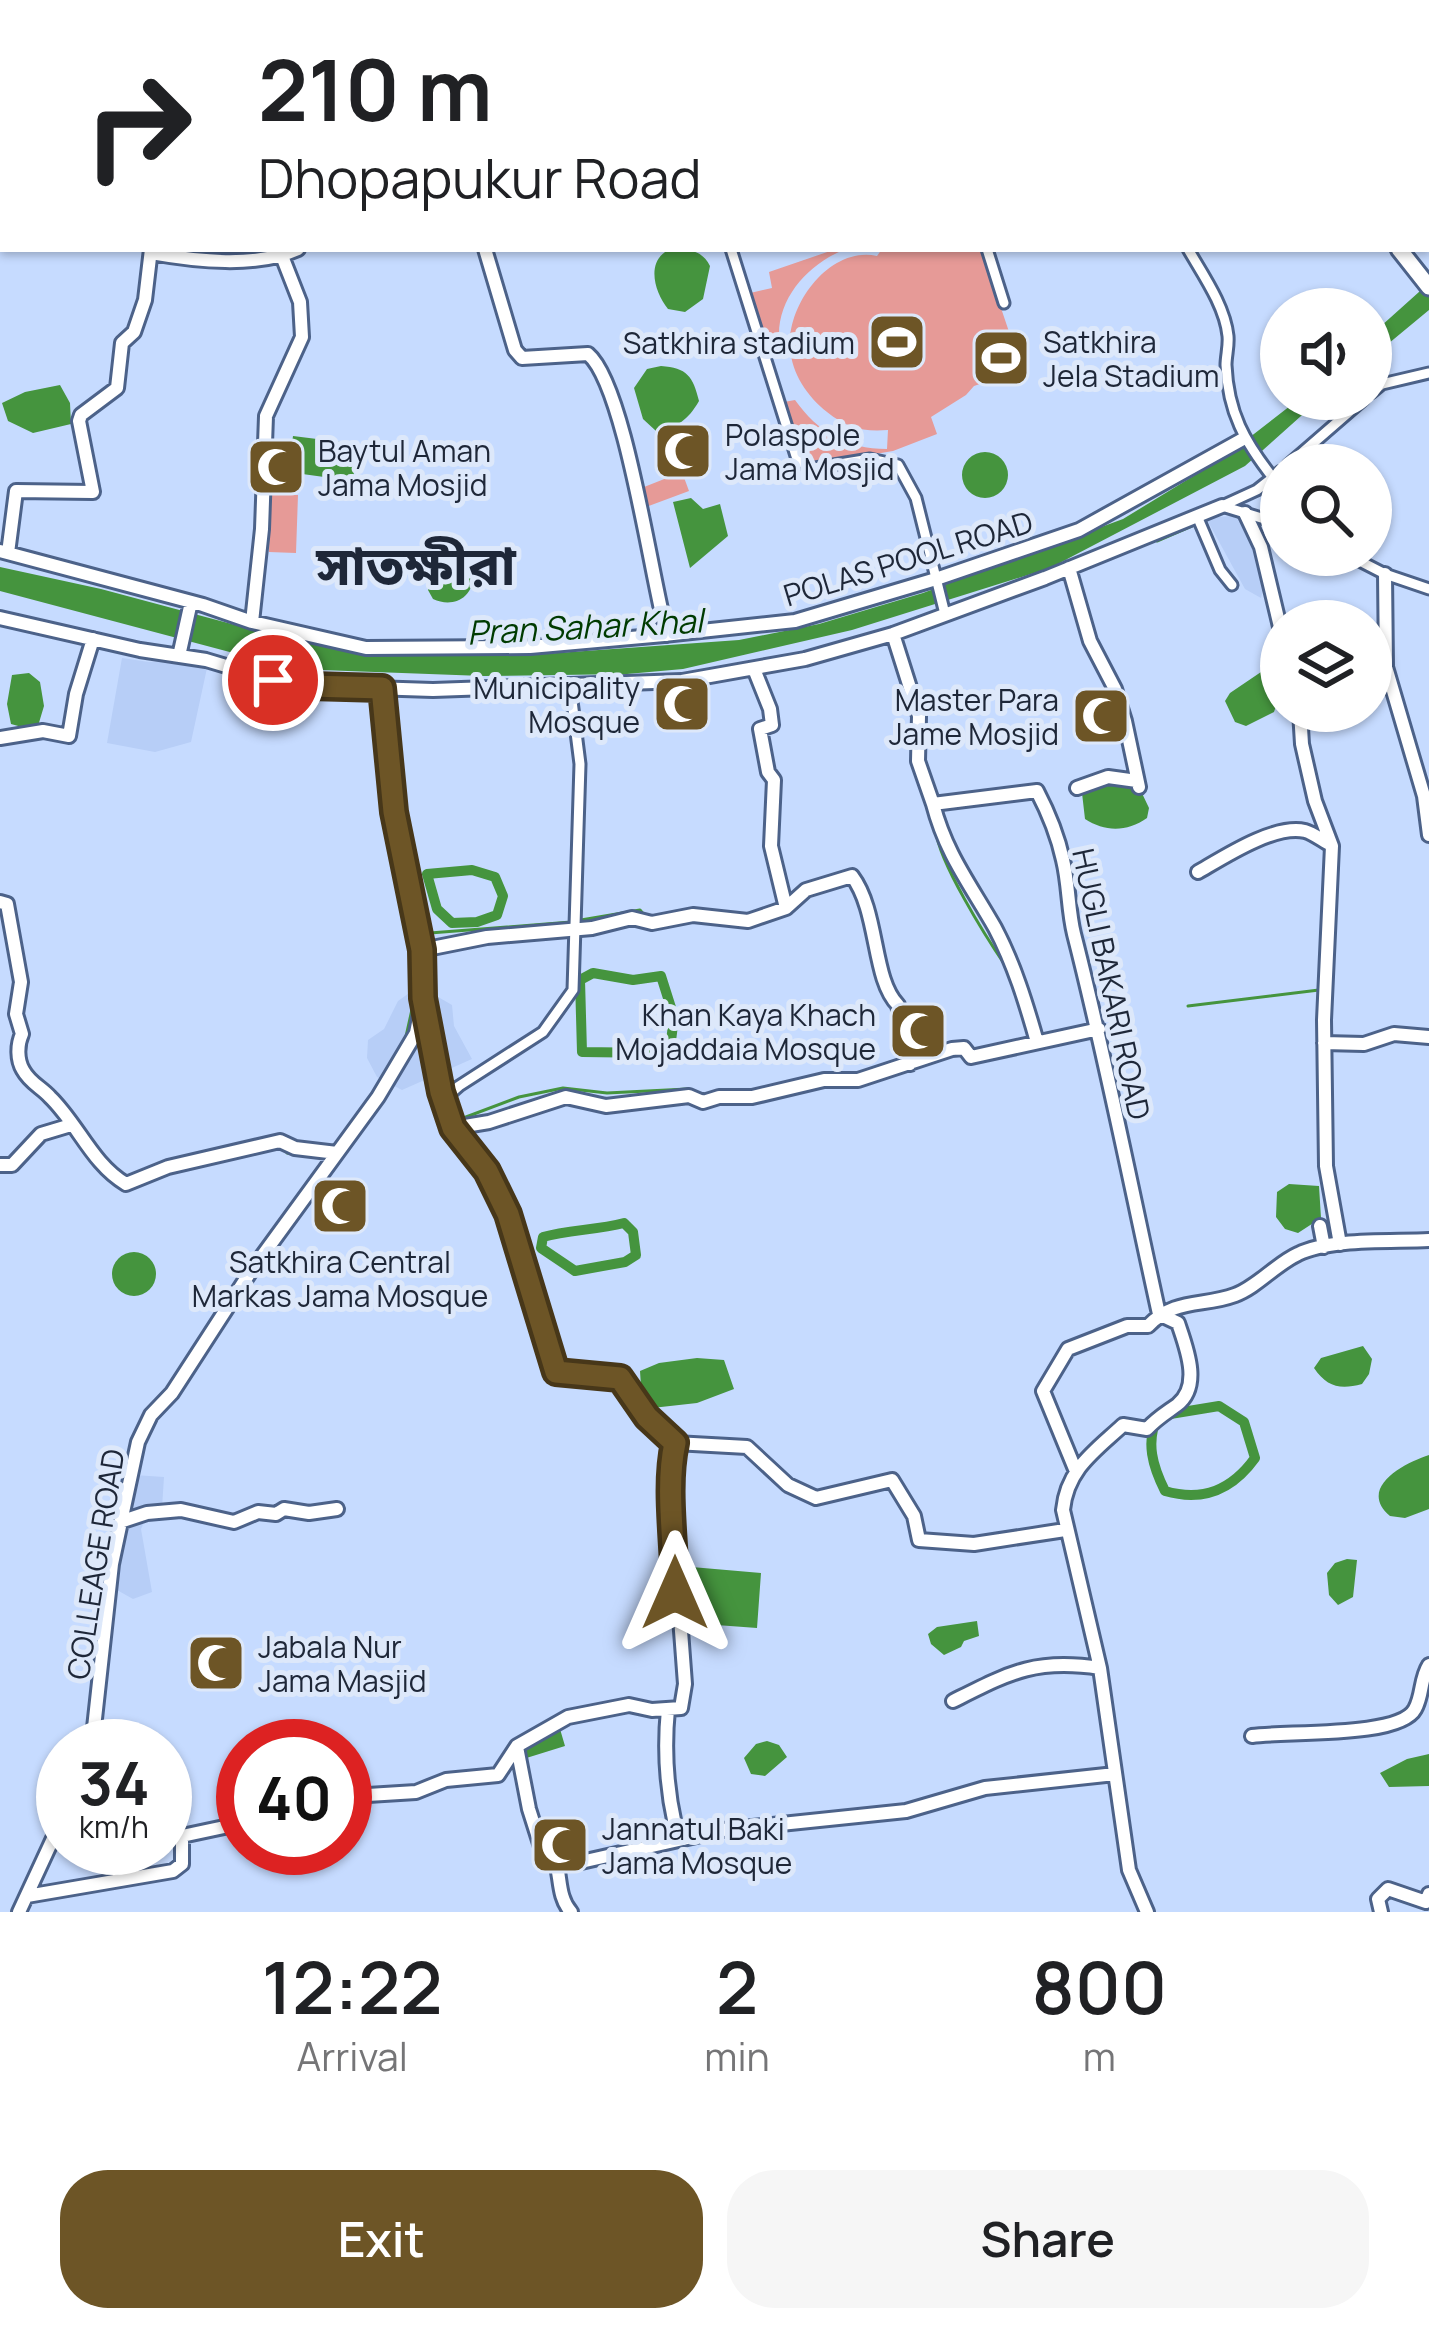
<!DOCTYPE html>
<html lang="en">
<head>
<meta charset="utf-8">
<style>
  body { margin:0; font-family:Manrope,"Noto Sans Bengali",sans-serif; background:#f6f6f6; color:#202124; height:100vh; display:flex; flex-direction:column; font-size:45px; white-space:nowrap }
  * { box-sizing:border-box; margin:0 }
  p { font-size:39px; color:#757577 }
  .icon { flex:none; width:66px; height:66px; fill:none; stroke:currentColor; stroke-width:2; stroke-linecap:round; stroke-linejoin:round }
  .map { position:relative; height:1912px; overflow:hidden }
  .sheet { display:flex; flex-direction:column; background:#fff; flex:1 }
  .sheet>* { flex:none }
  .banner { position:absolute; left:0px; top:0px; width:1431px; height:252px; box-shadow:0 3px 9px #0004; background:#fff; color:#202124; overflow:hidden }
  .fabs { position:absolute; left:1260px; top:288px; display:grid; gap:24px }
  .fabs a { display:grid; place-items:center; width:132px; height:132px; border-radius:50%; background:#fff; box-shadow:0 3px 9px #0004; font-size:60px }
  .speed { position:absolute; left:36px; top:1719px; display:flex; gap:24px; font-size:60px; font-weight:700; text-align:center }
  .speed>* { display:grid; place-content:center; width:156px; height:156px; border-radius:50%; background:#fff; box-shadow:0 3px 9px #0004; line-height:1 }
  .speed small { font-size:30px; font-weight:400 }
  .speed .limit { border:18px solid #d22; background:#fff; color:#111 }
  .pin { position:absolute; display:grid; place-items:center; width:102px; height:102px; color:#fff; margin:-51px; border:6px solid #fff; border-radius:50%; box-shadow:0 3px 12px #0007 }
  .me { position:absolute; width:132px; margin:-66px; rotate:0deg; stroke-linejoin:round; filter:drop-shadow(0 0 9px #0008) }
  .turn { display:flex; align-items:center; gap:42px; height:252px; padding:0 60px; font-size:54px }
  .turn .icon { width:156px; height:156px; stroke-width:2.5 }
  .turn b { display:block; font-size:84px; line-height:102px }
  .eta { display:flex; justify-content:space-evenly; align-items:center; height:204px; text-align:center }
  .eta b { font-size:72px; font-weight:600; line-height:84px }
  .button { display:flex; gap:24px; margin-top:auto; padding:24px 60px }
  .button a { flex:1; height:138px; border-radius:48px; background:#6d5526; color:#fff; font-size:48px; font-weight:600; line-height:138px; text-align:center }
  .button a+a { background:#f6f6f6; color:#202124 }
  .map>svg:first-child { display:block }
  .built { fill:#b7cef7 }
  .green { fill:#e69a97 }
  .water { fill:#45943e }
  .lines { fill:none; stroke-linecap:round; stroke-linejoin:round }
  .stream { stroke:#45943e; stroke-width:3 }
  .canal { stroke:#45943e; stroke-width:10 }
  .street-casing { stroke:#4c6289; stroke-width:15 }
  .secondary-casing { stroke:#4c6289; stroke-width:18 }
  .highway-casing { stroke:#4c6289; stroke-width:21 }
  .street { stroke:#fff; stroke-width:9 }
  .secondary { stroke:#fff; stroke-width:12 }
  .highway { stroke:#fff; stroke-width:15 }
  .route-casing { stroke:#473719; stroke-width:30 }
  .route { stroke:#6d5526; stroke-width:21 }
  .labels { text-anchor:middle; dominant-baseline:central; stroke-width:10; stroke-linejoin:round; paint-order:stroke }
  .poi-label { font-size:30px; fill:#1e2738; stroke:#dde8fa; text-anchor:start }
  .street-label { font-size:30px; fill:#1e2738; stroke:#dde8fa }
  .water-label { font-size:33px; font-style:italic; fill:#003b00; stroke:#dde8fa }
  .town-label { font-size:54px; font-weight:bold; fill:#1e2738; stroke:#dde8fa }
</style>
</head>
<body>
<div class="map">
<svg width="1429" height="1912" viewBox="0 0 1429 1912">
  <rect width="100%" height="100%" fill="#c6dbff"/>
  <path class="built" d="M1243 515 1265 582 1261 598 1245 589 1206 518Z
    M122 658 149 662 171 660 207 668 191 742 155 752 107 743Z
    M412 991 433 994 452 1005 454 1026 472 1059 402 1090 377 1077 367 1058 368 1040 384 1029 398 1001Z
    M134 1475 164 1477 162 1508 147 1516 141 1529 152 1592 133 1599 117 1590Z"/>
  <path class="green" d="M836 249H846C806 264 770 305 781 351L769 354 784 402 795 400C818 432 846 449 887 449L888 430C863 432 847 428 827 412 807 396 792 374 790 348 787 304 830 246 877 256L882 249H981L1022 370 974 386 966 395 931 417 937 434 893 451 809 465 783 406 746 294 772 288 769 272Z
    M682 472 689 491 646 507 639 489Z
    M270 495H298L296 553 269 552Z"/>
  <path class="water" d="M671 249C689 249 702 250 710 266L703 299 685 312 668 309C654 292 645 259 671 249Z
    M1429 283V310L1371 358V335Z
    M661 366C687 368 693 376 699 401 688 420 678 427 656 431L643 419 634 388 647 369Z
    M60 385 70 403 71 424 33 433 8 421 2 403 25 392Z
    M1299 399H1320L1245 466 1050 568 852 630 683 669 627 674 483 676 294 669 0 591V567L101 589 291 640 387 656 543 654 739 640 819 624 923 593 1123 519 1223 458Z
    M293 436 357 444 353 481 288 472Z
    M962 475a23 23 0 1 1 46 0a23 23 0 1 1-46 0Z
    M691 498 703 509 720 504 728 536 690 568 673 502Z
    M463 569 473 576C473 599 452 608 433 599L428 590 430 579Z
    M1261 672C1280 684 1281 692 1274 712L1246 726 1235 722 1225 701 1230 693Z
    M29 673 40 682 44 706 38 726 29 729 11 724 7 704 12 675Z
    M1119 783 1139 787 1149 808 1147 818C1127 832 1105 832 1085 819L1082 793Z
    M1289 1184 1319 1186 1321 1218 1298 1233 1285 1229 1276 1217 1277 1192Z
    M112 1274a22 22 0 1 1 44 0a22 22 0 1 1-44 0Z
    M1363 1346 1372 1359 1369 1374 1362 1384C1340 1390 1327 1387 1314 1368L1321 1358Z
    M697 1358 724 1360 734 1389 697 1403 652 1408 642 1401 640 1371 659 1363Z
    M1429 1455V1509L1405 1518 1390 1516C1357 1488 1404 1463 1429 1455Z
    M1347 1559 1357 1560 1353 1597 1338 1605 1329 1595 1327 1573 1335 1563Z
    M680 1566 761 1573 757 1628 676 1622Z
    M977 1621 979 1636 964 1641 961 1647 944 1655 931 1644 928 1634 937 1627Z
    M560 1729 565 1746 520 1760 515 1743Z
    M767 1741 779 1745 787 1757 765 1776 751 1774 744 1758 756 1744Z
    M1429 1754V1786L1389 1787 1380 1773 1407 1759Z"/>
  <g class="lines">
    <path class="stream" d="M1230 414 1240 438
      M625 467 633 498
      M1157 541 1194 525 1162 539
      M398 786 401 818
      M936 831C939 862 986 937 1005 965
      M415 886 419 906
      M581 920 640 910 645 916
      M430 933 571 922
      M1188 1006 1319 990
      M405 1041 417 987
      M458 1120 519 1097 563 1088 607 1093 687 1089
      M287 1153 304 1155"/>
    <path class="canal" d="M472 870 495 877 503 896 497 915 477 922 452 923 437 909 427 874Z
      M593 973 633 980 661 976 674 1017 670 1049 659 1053 582 1052 580 980Z
      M624 1223 633 1232 636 1255 625 1262 575 1271 541 1248 543 1237C568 1230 597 1230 624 1223Z
      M1219 1406 1244 1422 1255 1458C1232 1490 1203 1502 1165 1491 1153 1467 1145 1442 1158 1416Z"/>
    <defs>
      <path id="street" d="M231 0 232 3
        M648 0 649 3
        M862 0 863 3
        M995 0 997 3
        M1122 0 1124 3
        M479 3V0
        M731 249 796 456 809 469 870 459 898 465 916 498 945 614
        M987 249 1004 303
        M1188 249C1203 275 1225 306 1228 336 1229 346 1226 356 1226 365 1228 413 1245 442 1273 478
        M1371 393 1382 384 1429 373
        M1288 465 1364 399
        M1222 506 1257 490 1281 471
        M1222 506 1281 524
        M1197 516 1220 570 1232 585
        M1348 555 1385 574 1429 589
        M424 1003 441 1092 453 1128 487 1171 508 1213 556 1372
        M443 1100 459 1086 543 1032 573 990 580 764 570 685"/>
      <path id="secondary" d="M320 0 321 3
        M1368 3 1379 0
        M485 249 515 350 522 358 588 354C625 385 651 577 667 635
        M151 253C196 261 256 268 298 249
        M1245 513 1261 547 1281 631
        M0 551 203 605 252 622 366 648 530 647 664 635 795 621 936 579 1079 530 1243 439
        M8 553 16 491 93 492 79 421 81 415 117 388 122 343 134 332 145 300 151 249
        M1069 568 1090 641 1115 689 1125 721 1139 787
        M1385 574 1386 667 1424 796 1429 835
        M0 618 140 650 206 660 273 680 310 686 433 690 682 681 805 659 893 634 1045 578 1222 506
        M252 622 262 529 266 416 302 337 300 302 282 256
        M893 634 919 716 918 761 933 804 1037 791C1048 812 1058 837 1063 860 1069 884 1068 910 1074 934 1106 1059 1131 1187 1159 1314
        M179 656 191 602
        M754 669 770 709 772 725 760 729 768 772 774 780 771 846 786 908
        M1300 711 1302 744 1315 801 1332 846 1324 1020 1326 1166 1340 1244
        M0 738 43 731 69 736 76 694 93 639
        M1077 788 1108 777 1137 781
        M933 804C946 854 970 884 995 928 1014 964 1026 1003 1037 1042
        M1198 872C1224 857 1274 824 1305 831 1313 833 1323 841 1331 845
        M0 902 7 904 21 982 16 1014 22 1034C17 1045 17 1060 23 1070 30 1083 41 1087 50 1097 78 1124 92 1164 126 1184L168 1167 280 1141 295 1148 337 1153
        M422 950 487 937 592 928 632 918 652 923 693 915 748 921 786 908 806 890 852 876C879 912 872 979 898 1005L910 1064
        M1324 1043 1364 1044 1394 1034 1429 1037
        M453 1128 489 1122 566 1097 606 1106 689 1096 703 1102 719 1097H752L824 1080H858L952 1049 964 1048 971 1057 1099 1029
        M0 1165H12L41 1134 71 1125
        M1320 1226 1324 1247
        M675 1443 747 1447 788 1485 816 1498 892 1480 914 1516 919 1540 974 1544 1065 1530
        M1075 1469 1043 1391 1068 1349 1127 1326H1148C1175 1298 1202 1307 1235 1295 1257 1287 1276 1264 1298 1254 1330 1238 1392 1242 1429 1240
        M120 1522 147 1513 181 1510 234 1522 258 1512 276 1514 284 1509 309 1513 337 1509
        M953 1701C1009 1673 1035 1658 1100 1668
        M668 1709C664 1749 666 1785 675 1825L689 1831 692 1837
        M1252 1736C1284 1731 1400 1738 1415 1709 1423 1695 1420 1679 1429 1665
        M92 1746 112 1564 138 1442 151 1415 172 1393 249 1274 378 1097 416 1033 423 998 422 950 394 811 382 688
        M517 1747 529 1809 542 1850 551 1851C563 1869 555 1894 571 1912
        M345 1802 368 1795 416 1792 446 1780 498 1775 517 1746 568 1717 629 1705 652 1710 681 1708 685 1684 669 1471 675 1443 647 1417 620 1379 556 1372
        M581 1862 723 1830 906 1811 985 1788 1115 1774
        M27 1896 173 1871 182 1864V1836L243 1823
        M19 1912 63 1817
        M1147 1912 1129 1870 1100 1668 1063 1510C1067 1469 1095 1451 1123 1425L1147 1429C1157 1418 1166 1413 1177 1405 1202 1386 1186 1347 1178 1323L1159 1314
        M1381 1912 1378 1899 1388 1889 1426 1902 1429 1894"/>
      <path id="highway" d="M1236 0 1238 3
        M249 3 252 0
        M0 197 3 196
        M1399 249 1429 287"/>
    </defs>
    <use href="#street" class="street-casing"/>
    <use href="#secondary" class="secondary-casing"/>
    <use href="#highway" class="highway-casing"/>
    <use href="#street" class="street"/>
    <use href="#secondary" class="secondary"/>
    <use href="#highway" class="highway"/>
  </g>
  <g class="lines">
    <defs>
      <path id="route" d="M273 680 310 686 382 688 394 812 422 950 423 998 441 1092 453 1128 487 1171 508 1214 556 1372 620 1378 647 1417 675 1443C665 1488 675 1545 675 1593"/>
    </defs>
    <use href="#route" class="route-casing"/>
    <use href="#route" class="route"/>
  </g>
  <defs>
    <symbol id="stadium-square" viewBox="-11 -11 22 22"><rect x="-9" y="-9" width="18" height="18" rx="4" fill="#6d5526" stroke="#dde8fa"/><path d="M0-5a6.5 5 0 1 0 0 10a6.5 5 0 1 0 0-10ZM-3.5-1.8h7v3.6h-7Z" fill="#fff"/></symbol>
    <symbol id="mosque-square" viewBox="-11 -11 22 22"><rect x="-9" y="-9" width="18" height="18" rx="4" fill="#6d5526" stroke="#dde8fa"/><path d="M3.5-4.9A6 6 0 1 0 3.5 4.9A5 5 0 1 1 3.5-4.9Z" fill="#fff"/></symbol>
  </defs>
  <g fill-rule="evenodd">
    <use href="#stadium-square" x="864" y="309" width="66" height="66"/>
    <use href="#stadium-square" x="968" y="325" width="66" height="66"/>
    <use href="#mosque-square" x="650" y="418" width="66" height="66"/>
    <use href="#mosque-square" x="243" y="434" width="66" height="66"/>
    <use href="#mosque-square" x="649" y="671" width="66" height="66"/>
    <use href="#mosque-square" x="1068" y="683" width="66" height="66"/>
    <use href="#mosque-square" x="885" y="998" width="66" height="66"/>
    <use href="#mosque-square" x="307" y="1173" width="66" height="66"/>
    <use href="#mosque-square" x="183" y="1630" width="66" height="66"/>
    <use href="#mosque-square" x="527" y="1812" width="66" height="66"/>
  </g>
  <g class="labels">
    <g class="poi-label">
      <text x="1043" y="341">Satkhira<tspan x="1043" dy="34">Jela Stadium</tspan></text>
      <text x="855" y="342" text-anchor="end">Satkhira stadium</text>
      <text x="725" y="434">Polaspole<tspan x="725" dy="34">Jama Mosjid</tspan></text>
      <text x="318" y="450">Baytul Aman<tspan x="318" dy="34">Jama Mosjid</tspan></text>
      <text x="640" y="687" text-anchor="end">Municipality<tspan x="640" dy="34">Mosque</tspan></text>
      <text x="1059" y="699" text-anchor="end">Master Para<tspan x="1059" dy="34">Jame Mosjid</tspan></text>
      <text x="876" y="1014" text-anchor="end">Khan Kaya Khach<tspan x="876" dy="34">Mojaddaia Mosque</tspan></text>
      <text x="340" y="1261" text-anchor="middle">Satkhira Central<tspan x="340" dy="34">Markas Jama Mosque</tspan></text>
      <text x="258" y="1646">Jabala Nur<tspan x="258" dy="34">Jama Masjid</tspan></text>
      <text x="602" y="1828">Jannatul Baki<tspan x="602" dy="34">Jama Mosque</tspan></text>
    </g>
    <g class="street-label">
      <text transform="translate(908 558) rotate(-17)">POLAS POOL ROAD</text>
      <text transform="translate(1112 984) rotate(78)">HUGLI BAKARI ROAD</text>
      <text transform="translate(95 1564) rotate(-81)">COLLEAGE ROAD</text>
    </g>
    <g class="water-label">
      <text transform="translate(585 626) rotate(-3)">Pran Sahar Khal</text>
    </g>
    <g class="town-label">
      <text x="416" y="564">সাতক্ষীরা</text>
    </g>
  </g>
</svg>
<div class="fabs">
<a><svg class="icon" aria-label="sound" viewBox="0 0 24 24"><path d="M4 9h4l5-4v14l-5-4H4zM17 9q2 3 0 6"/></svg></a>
<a><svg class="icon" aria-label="search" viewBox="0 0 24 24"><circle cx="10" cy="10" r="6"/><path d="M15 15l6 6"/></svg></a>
<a><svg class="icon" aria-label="layers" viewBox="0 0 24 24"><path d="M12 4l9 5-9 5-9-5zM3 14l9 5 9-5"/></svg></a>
</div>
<div class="speed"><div>34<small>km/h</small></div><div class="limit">40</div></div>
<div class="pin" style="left:273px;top:680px;background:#d93025"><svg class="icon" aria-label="arrive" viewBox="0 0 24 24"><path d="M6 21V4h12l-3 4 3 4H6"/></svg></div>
<svg class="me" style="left:675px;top:1593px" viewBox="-20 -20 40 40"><path d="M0-17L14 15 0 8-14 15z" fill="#6d5526" stroke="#fff" stroke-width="4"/></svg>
<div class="banner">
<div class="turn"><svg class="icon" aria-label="right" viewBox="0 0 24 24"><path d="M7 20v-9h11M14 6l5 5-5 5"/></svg><div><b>210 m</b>Dhopapukur Road</div></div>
</div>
</div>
<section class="sheet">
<div class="eta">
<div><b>12:22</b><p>Arrival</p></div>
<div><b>2</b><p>min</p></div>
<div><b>800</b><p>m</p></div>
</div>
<div class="button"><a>Exit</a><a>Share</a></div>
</section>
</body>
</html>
